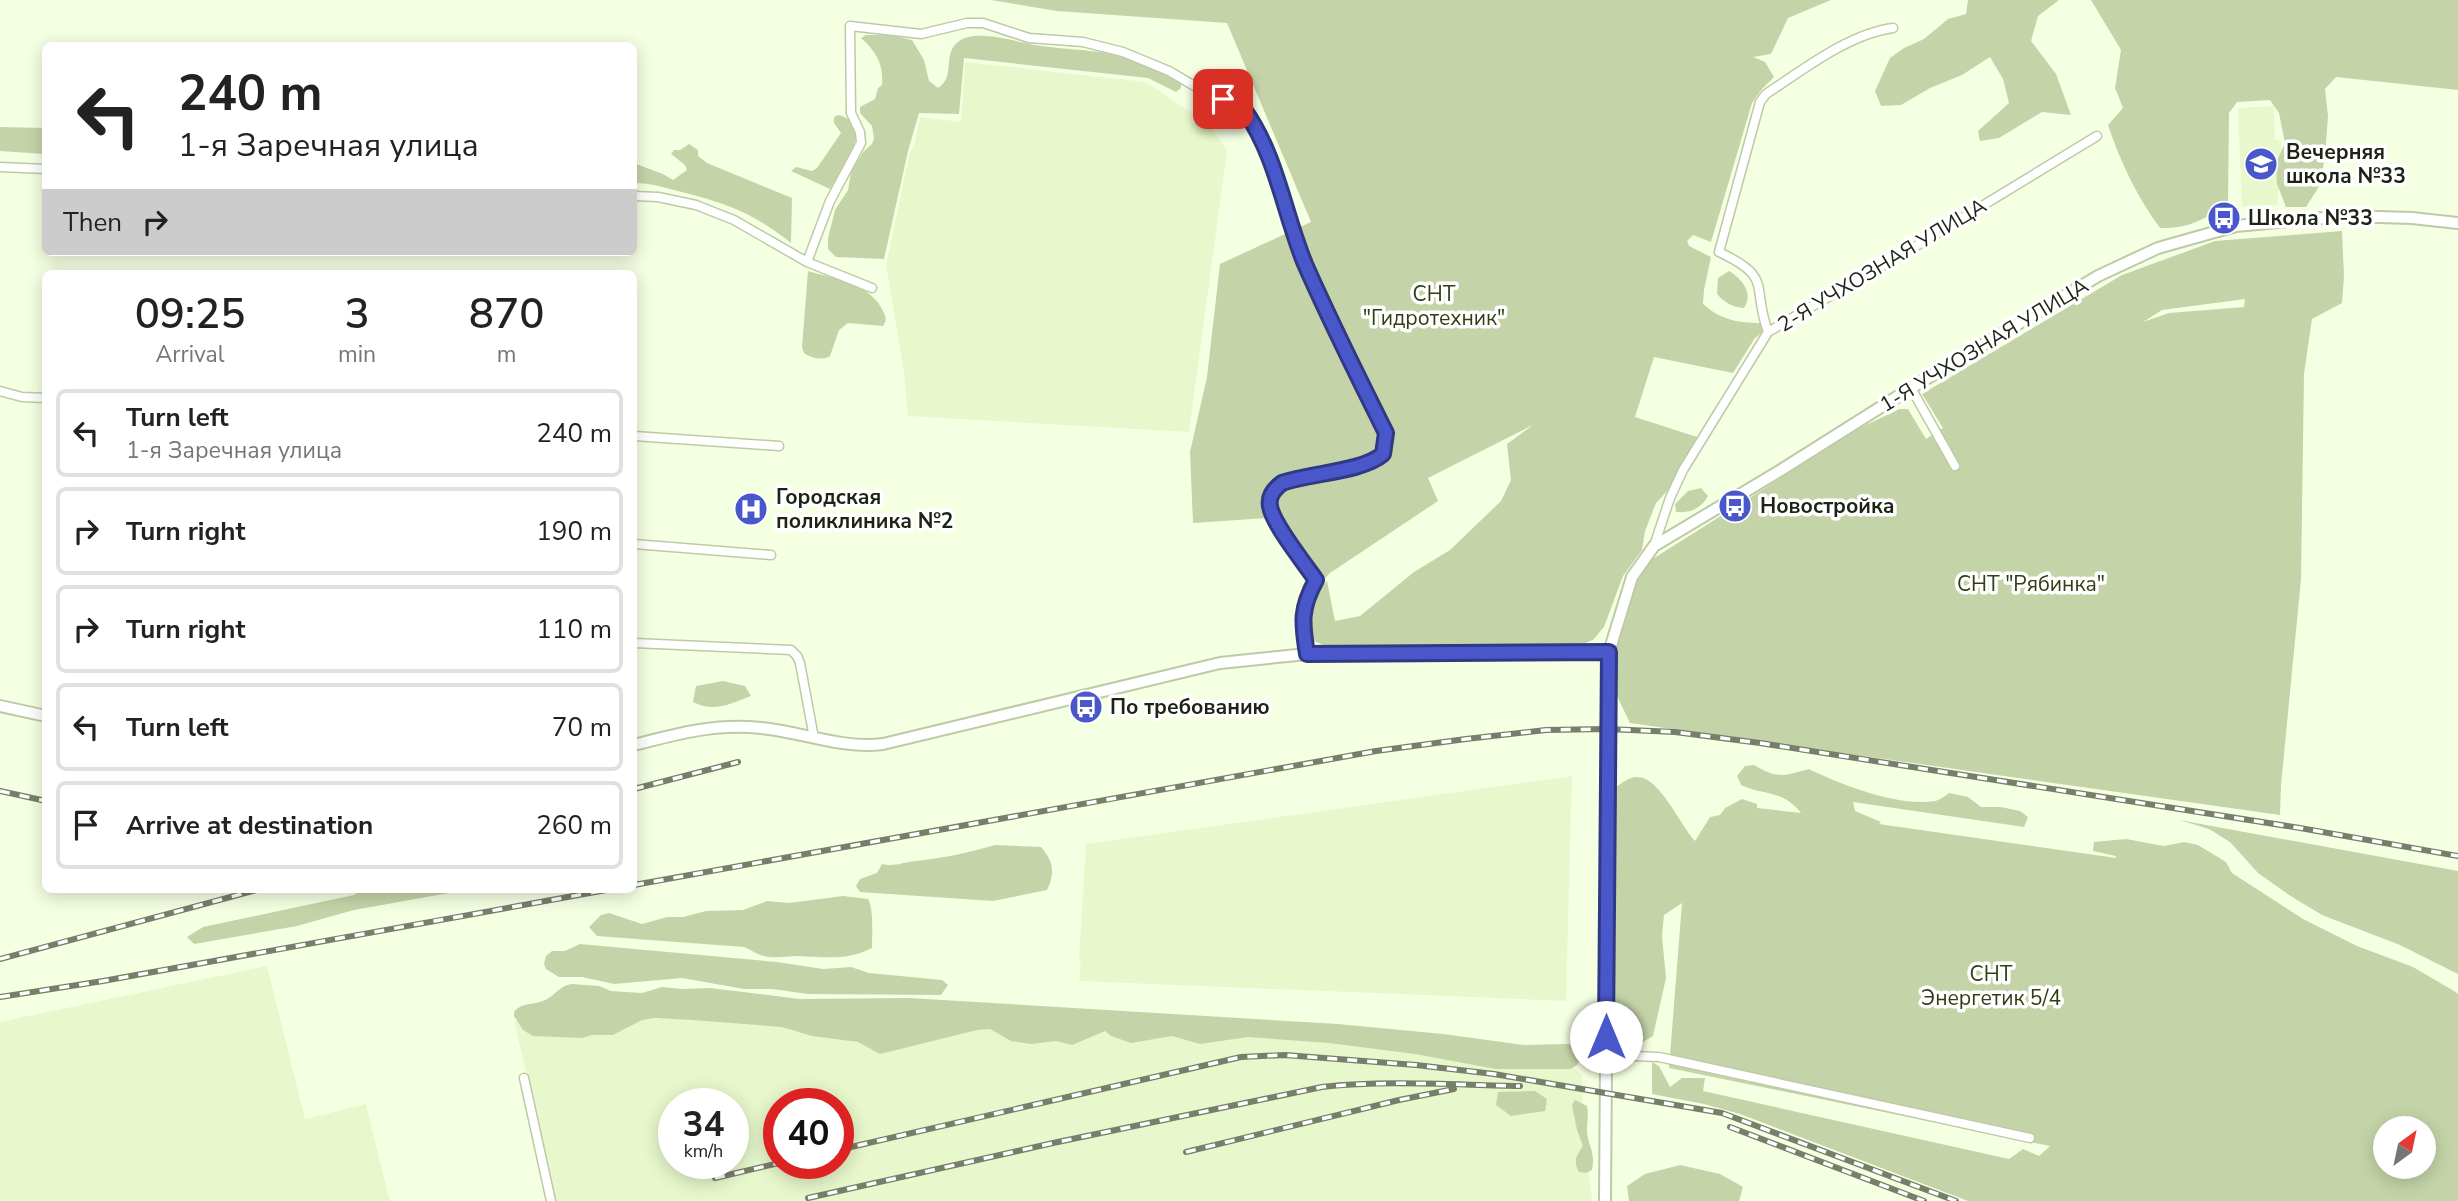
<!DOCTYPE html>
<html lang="en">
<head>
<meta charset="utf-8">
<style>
  body { margin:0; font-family:"Nunito Sans",sans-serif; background:#f2f2f2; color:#222; height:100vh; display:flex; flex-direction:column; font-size:26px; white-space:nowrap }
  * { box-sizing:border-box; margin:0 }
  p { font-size:23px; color:#767676 }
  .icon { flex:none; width:38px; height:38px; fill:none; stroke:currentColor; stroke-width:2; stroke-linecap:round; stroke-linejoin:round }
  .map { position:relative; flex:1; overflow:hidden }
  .drawer { position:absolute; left:42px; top:270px; width:595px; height:623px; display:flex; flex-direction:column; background:#fff; border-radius:10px; box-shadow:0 4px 18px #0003 }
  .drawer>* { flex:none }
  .top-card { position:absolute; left:42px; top:42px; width:595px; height:214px; border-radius:10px; box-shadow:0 4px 18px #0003; background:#fff; color:#222; overflow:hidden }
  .needle { width:46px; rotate:33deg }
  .buttons { position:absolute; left:2373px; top:1116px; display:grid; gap:14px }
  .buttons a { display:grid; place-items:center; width:63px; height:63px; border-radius:50%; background:#fff; box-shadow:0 4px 18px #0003; font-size:35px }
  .speed { position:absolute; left:658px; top:1088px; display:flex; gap:14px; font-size:35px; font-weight:700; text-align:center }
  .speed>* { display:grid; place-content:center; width:91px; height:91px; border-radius:50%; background:#fff; box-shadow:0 4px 18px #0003; line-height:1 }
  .speed small { font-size:18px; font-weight:400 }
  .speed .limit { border:10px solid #d22; background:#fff; color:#111 }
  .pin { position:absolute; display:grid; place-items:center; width:60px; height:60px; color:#fff; margin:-30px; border-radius:14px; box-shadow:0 4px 10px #0006 }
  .me { position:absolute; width:77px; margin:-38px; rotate:0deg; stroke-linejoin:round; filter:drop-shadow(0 0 5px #0008) }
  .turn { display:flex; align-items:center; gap:24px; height:147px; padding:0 21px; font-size:32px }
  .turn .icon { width:91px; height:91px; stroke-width:2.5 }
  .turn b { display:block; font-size:49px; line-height:60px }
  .then { display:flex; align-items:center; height:66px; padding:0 21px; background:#0003; gap:14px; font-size:26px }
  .eta { display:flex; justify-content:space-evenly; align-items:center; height:119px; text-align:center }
  .eta b { font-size:42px; font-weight:600; line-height:49px }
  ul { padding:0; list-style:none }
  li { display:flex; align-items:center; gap:21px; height:88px; margin:0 14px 10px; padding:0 7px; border:4px solid #e0e0e0; border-radius:10px }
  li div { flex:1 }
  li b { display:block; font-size:26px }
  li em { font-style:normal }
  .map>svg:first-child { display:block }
  .built { fill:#e8f8cc; fill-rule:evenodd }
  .green { fill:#c5d4a8; fill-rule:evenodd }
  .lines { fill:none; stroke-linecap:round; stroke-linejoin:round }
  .minor-casing { stroke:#becaa7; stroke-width:11 }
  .tertiary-casing { stroke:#becaa7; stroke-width:14 }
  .minor { stroke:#fff; stroke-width:8 }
  .tertiary { stroke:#fff; stroke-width:10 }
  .rail-casing { stroke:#777f6a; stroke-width:6 }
  .rail { stroke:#fff; stroke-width:3.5; stroke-dasharray:10; stroke-linecap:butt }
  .route-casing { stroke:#2f3984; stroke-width:18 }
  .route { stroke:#4957cb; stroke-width:12 }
  .labels { text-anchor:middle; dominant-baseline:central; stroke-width:7; stroke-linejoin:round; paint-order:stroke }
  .poi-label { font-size:21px; font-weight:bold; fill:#1e2315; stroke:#fff; text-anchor:start }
  .street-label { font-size:21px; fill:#1e2315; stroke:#fff }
  .park-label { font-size:21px; fill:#313d12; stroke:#fff }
</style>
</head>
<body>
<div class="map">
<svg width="2458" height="1201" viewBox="0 0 2458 1201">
  <rect width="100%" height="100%" fill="#f5ffe2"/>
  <path class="built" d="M965 62 1146 82 1211 126 1227 151 1189 432 908 416 904 373 886 265 910 152 914 146 920 117 961 122Z
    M2274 106 2275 139 2281 141 2283 187 2278 191V205L2242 207 2238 108Z
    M1572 776 1566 1001 1079 981 1081 958H1079L1086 844Z
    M267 966 305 1119 366 1104 390 1201H0V1022Z
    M879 1015 1556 1052 1582 1075 1583 1118 1592 1201H556L514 1021ZM674 1104H733V1164H674ZM779 1104H838V1164H779Z"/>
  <path class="green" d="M991 0H1831L1788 18 1771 54 1753 57 1765 62 1774 77 1762 89 1752 103 1711 242 1693 235 1687 241 1689 246 1711 257 1704 290 1703 304C1721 320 1738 323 1761 323L1763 332 1755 338 1733 373 1654 357 1635 417 1697 437 1670 488 1656 503 1645 531 1642 550 1623 576 1604 627 1593 640 1580 645 1325 646 1314 641C1309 612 1306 603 1327 581L1335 621 1360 616 1414 572 1450 550 1501 501 1511 480 1507 444 1533 425 1428 478 1438 501 1330 573 1315 589 1267 518 1193 523 1190 452 1207 377 1220 264 1311 222 1227 23 1057 11Z
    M1968 0H2059L2038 16 2031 41 2056 74 2071 115 2042 112 1999 138 1980 141 1978 131 2009 103 2003 79 1990 57 1962 75 1930 88 1901 105 1881 106 1875 91 1890 58 1904 48 1924 39 1948 19 1966 14Z
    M2091 0H2458V90L2336 77 2325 89 2328 116 2325 156 2320 185 2306 207H2286L2277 184 2276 163 2285 143 2279 113 2270 100 2237 102 2229 113 2228 203C2205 219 2189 229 2160 228 2137 197 2120 161 2108 125L2123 108 2115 88 2121 50Z
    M866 35H890L912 40 924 60 929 81 938 88C956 77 942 54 958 42 977 27 1020 44 1042 46 1075 51 1105 49 1137 61 1152 67 1166 76 1181 83V88L1176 92 1148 78 964 58 959 114 919 113 908 151 884 259 836 257 828 249V238L835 210 848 190 851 172 863 152 872 144 874 138 872 126 860 113V107L875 99 878 88 882 85C884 65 876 51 861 38Z
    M838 115C877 124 841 171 830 189L791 171 796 167 812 171 817 168 841 133 834 123V117Z
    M0 127 45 128V154L0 151Z
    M689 144 698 150V156L707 163 792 198 791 243C753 213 728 204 682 192 666 188 651 183 634 183V165L636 164 663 174 673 180 687 170 685 165 671 154 674 150H680Z
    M2342 231 2344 276 2342 303 2312 319 2304 374 2301 579 2281 785 2280 815 1630 723 1615 692 1616 637 1632 589 1651 560 1860 428 1899 409H1908L1926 439 1943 428 1922 394 2122 275 2215 241ZM2245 299 2244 307 2169 313 2143 322 2162 310Z
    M808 271C835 279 871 284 883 311 886 317 887 320 883 326L848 323 839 330 830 356C823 361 811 358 804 353L802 347Z
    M1729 271C1742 279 1754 293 1744 308 1732 307 1725 303 1717 294L1718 278Z
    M1701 488 1708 496C1701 509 1690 513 1676 512L1675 504 1688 491Z
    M723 681 745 686 751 696C730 704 714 713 693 702L696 686Z
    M1754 765C1777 779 1784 776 1809 769 1842 785 1898 807 1935 801 1940 800 1945 796 1949 793L1968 797 1981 807H2001L2020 811 2028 817 2024 827 1853 802 1855 811 1881 822 1879 824 2116 858V856L2093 851 2094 842 2126 839 2164 846 2184 842 2198 845 2226 862 2232 873 2303 919 2357 946 2413 967 2454 991 2458 994V1201H1968L1740 1114 1704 1104 1652 1094V1062L1659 1066 1670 1087 1682 1078H1705L1703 1091 2009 1159 2023 1149 2039 1156 2050 1146 1669 1068 1682 903 1664 915 1662 936 1666 978 1653 1036 1636 1046 1621 1041 1616 1025 1615 1003 1616 787C1622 783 1630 777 1636 777 1659 775 1680 825 1695 841L1710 817 1720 815 1725 808 1742 799 1757 804V808L1801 813C1782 789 1764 796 1741 785L1737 776 1745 766ZM2385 1129H2424V1167H2385Z
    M2179 820 2458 871V974L2400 945 2322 915 2289 895 2258 873 2230 842 2209 829Z
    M995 845 1041 847C1054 862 1055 873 1047 890L993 901 860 892 856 886 860 879 877 873 882 864C894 867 904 862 916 861 943 858 968 853 995 845Z
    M364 889H471L354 910 297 926 194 944 187 937 203 927 354 895Z
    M843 896 868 899C874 909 872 935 872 948 847 961 824 957 797 956 786 956 775 959 764 956 758 955 751 950 744 947L597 936 589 927 601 915 609 913 642 924 667 917H683L706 911 743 910 767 901 789 903Z
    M580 944 777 962 823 969 851 967 869 973 942 980 948 985 941 995 808 994 772 989H744L682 978 614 984 582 977H559L546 969 544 964 546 956 552 951H565Z
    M572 984 599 986 611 991 642 993 662 987 683 989 710 988 800 999 909 998 1338 1024 1443 1034 1524 1045 1569 1044 1582 1052 1583 1055 1577 1065 1570 1069H1496L1415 1054 1329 1043 1248 1037 1200 1044 1172 1036 1131 1043 1111 1036 1105 1031 1072 1045 1056 1041 1031 1044 1011 1041 990 1029 977 1030 880 1054 858 1042 812 1036 782 1027 692 1020 655 1018 642 1020 613 1035H592L582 1038 533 1036 523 1030 514 1016V1012C523 1001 535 1006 547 999 556 994 561 985 572 984Z
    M1535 1091 1547 1099 1545 1111 1511 1116 1496 1105 1498 1092Z
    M1575 1100 1587 1106C1589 1115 1587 1120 1587 1129 1587 1146 1596 1150 1592 1170L1586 1173 1579 1172C1573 1160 1576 1157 1583 1146L1577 1130 1572 1105Z
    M1680 1165 1720 1174 1743 1187 1739 1201H1629L1627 1186 1645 1174Z"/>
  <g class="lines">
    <defs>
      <path id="minor" d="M0 167 46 169
        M634 196 658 197 696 205 734 220 807 262 872 288
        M807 262 830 201 861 143 860 132 851 113 850 26 921 34 967 23H983L1029 38 1083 42 1123 52 1169 71 1208 94 1234 100 1240 104 1261 138 1279 181 1305 262 1330 319 1386 433 1383 454C1362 472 1310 473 1282 483 1274 489 1268 495 1270 506 1272 523 1305 564 1316 580 1300 609 1302 623 1307 654
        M1768 332C1751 285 1774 278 1719 252L1760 102 1766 94C1803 70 1848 34 1893 28
        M1911 388 1955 466
        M0 391 22 397 46 398
        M634 436 779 446
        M634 544 771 555
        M1654 546 1670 498 1683 470 1768 332 1908 251 2097 136
        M634 643 791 650 797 656 800 663 814 738
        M1606 1055 1659 1057 2030 1138
        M524 1078 551 1201"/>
      <path id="tertiary" d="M0 706 46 716
        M634 745C676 734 716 723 761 728 803 732 840 749 883 744L1220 663 1307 654 1609 652
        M1605 1201 1609 652 1632 577 1654 546 1781 470 1911 388 2098 276 2158 248 2236 226 2345 216 2412 218 2458 223"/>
    </defs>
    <use href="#minor" class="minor-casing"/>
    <use href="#tertiary" class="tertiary-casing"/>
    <use href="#minor" class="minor"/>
    <use href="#tertiary" class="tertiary"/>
    <defs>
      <path id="rail" d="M634 789 738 762
        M0 791 46 801
        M634 885 1376 751 1466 739 1546 730 1607 729 1675 732 1760 743 2300 828 2458 856
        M0 959 260 889
        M0 997 103 981 612 889
        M1730 1127 1924 1201
        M838 1150 1241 1057 1285 1055 1416 1065 1494 1074 1722 1113 1956 1201
        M1186 1152 1399 1100 1454 1089
        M715 1178 779 1163
        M808 1198 1053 1143 1322 1087C1388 1080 1454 1085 1520 1086"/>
    </defs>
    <use href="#rail" class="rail-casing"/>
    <use href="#rail" class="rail"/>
  </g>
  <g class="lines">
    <defs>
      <path id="route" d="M1223 99C1233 100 1239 102 1245 111 1277 157 1284 213 1305 264 1330 321 1358 377 1386 433L1383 454C1362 472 1310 473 1282 483 1274 489 1268 496 1270 506 1272 523 1305 564 1316 580 1300 609 1302 623 1307 654L1609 652 1606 1037"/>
    </defs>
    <use href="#route" class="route-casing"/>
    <use href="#route" class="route"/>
  </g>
  <defs>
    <symbol id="school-disc" viewBox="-11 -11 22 22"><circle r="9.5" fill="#4957cb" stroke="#fff"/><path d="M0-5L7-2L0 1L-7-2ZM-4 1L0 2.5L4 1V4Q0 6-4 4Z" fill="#fff"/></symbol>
    <symbol id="bus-disc" viewBox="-11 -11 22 22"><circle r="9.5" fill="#4957cb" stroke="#fff"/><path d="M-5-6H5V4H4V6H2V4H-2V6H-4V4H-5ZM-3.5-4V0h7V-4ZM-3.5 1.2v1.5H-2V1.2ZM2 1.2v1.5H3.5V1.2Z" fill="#fff"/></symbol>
    <symbol id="hospital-disc" viewBox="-11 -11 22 22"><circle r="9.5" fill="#4957cb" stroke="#fff"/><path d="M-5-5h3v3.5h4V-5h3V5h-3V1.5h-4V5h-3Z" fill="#fff"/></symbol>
  </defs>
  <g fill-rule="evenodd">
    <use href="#school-disc" x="2242" y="145" width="38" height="38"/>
    <use href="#bus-disc" x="2205" y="199" width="38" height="38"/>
    <use href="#bus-disc" x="1716" y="487" width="38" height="38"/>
    <use href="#hospital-disc" x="732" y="490" width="38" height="38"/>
    <use href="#bus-disc" x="1067" y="688" width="38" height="38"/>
  </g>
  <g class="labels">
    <g class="poi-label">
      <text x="2286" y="152">Вечерняя<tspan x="2286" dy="24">школа №33</tspan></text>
      <text x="2248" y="218">Школа №33</text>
      <text x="776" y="497">Городская<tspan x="776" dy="24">поликлиника №2</tspan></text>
      <text x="1760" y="506">Новостройка</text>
      <text x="1110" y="707">По требованию</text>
    </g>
    <g class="street-label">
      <text transform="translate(1882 265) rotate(-31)">2-Я УЧХОЗНАЯ УЛИЦА</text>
      <text transform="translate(1984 345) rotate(-31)">1-Я УЧХОЗНАЯ УЛИЦА</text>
    </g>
    <g class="park-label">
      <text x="1434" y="294">СНТ<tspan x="1434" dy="24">"Гидротехник"</tspan></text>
      <text x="2031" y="584">СНТ "Рябинка"</text>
      <text x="1991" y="974">СНТ<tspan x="1991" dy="24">Энергетик 5/4</tspan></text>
    </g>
  </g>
</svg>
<div class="buttons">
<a><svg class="needle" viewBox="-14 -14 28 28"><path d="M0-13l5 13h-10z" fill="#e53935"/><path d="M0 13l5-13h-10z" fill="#767676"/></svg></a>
</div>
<div class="speed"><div>34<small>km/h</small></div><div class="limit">40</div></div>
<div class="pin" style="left:1223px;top:99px;background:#d93025"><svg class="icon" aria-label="arrive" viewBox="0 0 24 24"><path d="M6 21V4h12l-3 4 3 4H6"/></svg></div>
<svg class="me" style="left:1606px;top:1037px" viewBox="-20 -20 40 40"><circle r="19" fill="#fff"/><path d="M0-13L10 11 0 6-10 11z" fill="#4957cb"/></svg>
<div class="top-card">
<div class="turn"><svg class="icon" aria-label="left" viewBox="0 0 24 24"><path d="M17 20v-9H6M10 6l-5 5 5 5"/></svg><div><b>240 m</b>1-я Заречная улица</div></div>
<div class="then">Then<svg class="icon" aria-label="right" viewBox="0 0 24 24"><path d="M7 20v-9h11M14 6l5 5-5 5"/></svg></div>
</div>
<section class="drawer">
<div class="eta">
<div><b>09:25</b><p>Arrival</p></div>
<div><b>3</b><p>min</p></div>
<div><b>870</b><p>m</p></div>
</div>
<ul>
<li><svg class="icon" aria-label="left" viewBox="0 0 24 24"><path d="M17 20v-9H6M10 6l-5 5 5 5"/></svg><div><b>Turn left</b><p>1-я Заречная улица</p></div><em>240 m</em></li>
<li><svg class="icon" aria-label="right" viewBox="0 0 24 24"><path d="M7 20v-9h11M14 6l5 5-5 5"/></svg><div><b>Turn right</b></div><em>190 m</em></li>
<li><svg class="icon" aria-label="right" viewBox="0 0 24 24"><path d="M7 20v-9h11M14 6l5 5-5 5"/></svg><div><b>Turn right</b></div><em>110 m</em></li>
<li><svg class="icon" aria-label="left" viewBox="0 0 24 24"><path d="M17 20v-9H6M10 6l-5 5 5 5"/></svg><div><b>Turn left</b></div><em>70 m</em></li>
<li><svg class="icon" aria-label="arrive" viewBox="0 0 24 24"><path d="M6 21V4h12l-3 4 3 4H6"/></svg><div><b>Arrive at destination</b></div><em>260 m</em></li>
</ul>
</section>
</div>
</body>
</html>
